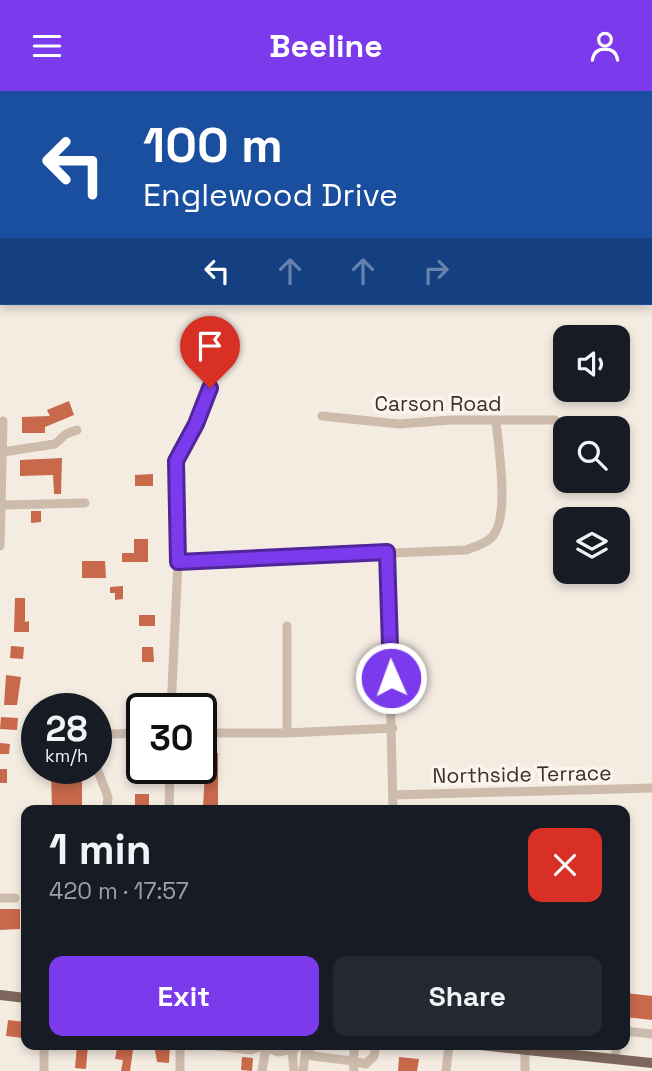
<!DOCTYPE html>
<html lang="en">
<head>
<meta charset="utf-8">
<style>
  body { margin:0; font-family:"Space Grotesk",sans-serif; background:#242831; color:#f1f3f6; height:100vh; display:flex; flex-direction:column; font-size:26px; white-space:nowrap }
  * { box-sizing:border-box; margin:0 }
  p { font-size:23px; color:#9ea1a6 }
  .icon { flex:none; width:38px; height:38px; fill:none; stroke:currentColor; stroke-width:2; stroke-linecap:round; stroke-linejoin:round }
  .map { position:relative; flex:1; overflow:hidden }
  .details { position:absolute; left:21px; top:714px; width:609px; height:245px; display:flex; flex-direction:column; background:#171b24; border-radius:14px; box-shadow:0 4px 10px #0003 }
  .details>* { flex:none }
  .guide { position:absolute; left:0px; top:0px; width:653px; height:214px; box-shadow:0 4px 10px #0003; background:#1a4fa0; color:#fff; overflow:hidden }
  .tools { position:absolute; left:553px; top:234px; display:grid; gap:14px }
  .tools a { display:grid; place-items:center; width:77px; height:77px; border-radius:14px; background:#171b24; box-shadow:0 4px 10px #0003; font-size:35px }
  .speed { position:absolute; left:21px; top:602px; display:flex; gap:14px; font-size:35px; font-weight:700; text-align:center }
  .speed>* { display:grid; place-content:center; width:91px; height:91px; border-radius:50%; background:#171b24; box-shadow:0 4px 10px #0003; line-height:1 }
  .speed small { font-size:18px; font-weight:400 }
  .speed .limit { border:4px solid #111; border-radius:10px; background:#fff; color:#111 }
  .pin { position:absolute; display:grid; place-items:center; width:60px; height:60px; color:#fff; margin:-72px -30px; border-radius:50% 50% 50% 0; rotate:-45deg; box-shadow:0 0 7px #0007 }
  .pin .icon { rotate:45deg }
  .me { position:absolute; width:77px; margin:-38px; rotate:358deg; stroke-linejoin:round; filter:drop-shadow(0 0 5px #0008) }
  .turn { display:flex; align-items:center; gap:24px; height:147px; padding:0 28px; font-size:32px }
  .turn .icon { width:91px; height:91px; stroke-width:2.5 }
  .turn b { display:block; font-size:49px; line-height:60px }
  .lanes { display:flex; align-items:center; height:66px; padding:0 28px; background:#0003; justify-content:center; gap:35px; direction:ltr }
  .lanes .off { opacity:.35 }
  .round { display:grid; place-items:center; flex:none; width:74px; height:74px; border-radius:14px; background:#242831 }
  .summary { display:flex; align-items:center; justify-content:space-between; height:119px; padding:0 28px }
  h1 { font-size:42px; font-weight:700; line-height:52px }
  .button { display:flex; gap:14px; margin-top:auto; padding:14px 28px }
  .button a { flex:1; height:80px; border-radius:14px; background:#7c3aed; color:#fff; font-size:28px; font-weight:700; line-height:80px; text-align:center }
  .button a+a { background:#242831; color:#f1f3f6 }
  header { display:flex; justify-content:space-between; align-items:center; height:91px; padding:0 28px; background:#7c3aed; color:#fff; font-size:32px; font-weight:700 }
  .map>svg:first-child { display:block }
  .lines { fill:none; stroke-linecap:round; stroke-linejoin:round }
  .stream { stroke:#7fb0b2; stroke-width:2.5 }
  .building { fill:#c8694b }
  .minor { stroke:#cdbbac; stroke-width:9 }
  .major { stroke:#7d675c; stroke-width:10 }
  .route-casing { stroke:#51269a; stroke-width:18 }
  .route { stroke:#7c3aed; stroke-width:12 }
  .labels { text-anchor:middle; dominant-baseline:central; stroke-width:7; stroke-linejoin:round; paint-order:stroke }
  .street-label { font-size:21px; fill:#3b302b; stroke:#fbf5ee }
</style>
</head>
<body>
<header><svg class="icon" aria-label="menu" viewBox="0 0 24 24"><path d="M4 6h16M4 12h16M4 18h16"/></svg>Beeline<svg class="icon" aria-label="person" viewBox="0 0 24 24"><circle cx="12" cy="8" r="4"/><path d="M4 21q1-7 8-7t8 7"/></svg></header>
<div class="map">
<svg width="652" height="980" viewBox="0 0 652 980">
  <rect width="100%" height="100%" fill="#f4ebe1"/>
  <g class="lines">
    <path class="stream" d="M651 75 652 74
      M0 169H2"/>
  </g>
  <path class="building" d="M69 310 74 324 45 336V342H22V326L50 325 47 319Z
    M62 367 61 403H54L53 384 20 385V369Z
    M153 383V395H135V384Z
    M31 420H41V431L31 432Z
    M134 448H148V471H122V462H134Z
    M82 470H105L106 487H82Z
    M123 495V508L115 509V502H110V496Z
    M15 507H25V531L29 530V541H14Z
    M139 524H155V535H139Z
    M11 555 24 556 23 568 10 567Z
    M142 556H153L154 571H142Z
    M6 584 21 586 17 614H4Z
    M1 626 18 627 17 639 0 638Z
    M0 652 10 653 9 663H0Z
    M218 662V716H203L206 663Z
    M51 677H82V719H52Z
    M0 678H7V692H0Z
    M135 703H149V717H135Z
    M0 818H20V838L0 839Z
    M626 902 652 905V929L625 926Z
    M8 929 25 931 23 947 6 945Z
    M77 954H88L86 978 75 977Z
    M154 954H170L169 972 157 971Z
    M117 957 133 959 130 980H121L123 969 115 968Z
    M242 966 253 967 252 980 241 979Z
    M399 966 419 968 417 980H398Z"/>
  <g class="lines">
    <path class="minor" d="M370 2 372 0
      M0 75 2 74
      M322 325 399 333 451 329H555
      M3 361 55 353 66 343 77 339
      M3 414 85 412
      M0 455 3 330
      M387 461 393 719
      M178 471 466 459C474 456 485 453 491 447 511 428 498 356 496 329
      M171 618 178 471 176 371 196 333 210 297
      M201 642H287L393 637
      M287 642V535
      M96 659 108 643 142 642
      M96 675 108 706 107 719
      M393 704 652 697
      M169 719 170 677
      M0 807H15
      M625 940 652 943
      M204 954 228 956V954
      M228 956 251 959 266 954
      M306 958 312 965 353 970 355 954
      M615 968 617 954
      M44 980V954
      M180 980V954
      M262 980 266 956 278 961 292 958V954
      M294 980 292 958H295
      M303 980 306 958
      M354 980 353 970 366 973 374 965 376 954
      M446 980 449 954
      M525 980V958"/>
    <path class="major" d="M0 904 26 907
      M480 954 652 972"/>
  </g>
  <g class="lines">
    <defs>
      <path id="route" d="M210 297 196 333 176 370 178 471 387 461 391 587"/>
    </defs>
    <use href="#route" class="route-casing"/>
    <use href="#route" class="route"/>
  </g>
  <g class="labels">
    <g class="street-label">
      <text x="438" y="312">Carson Road</text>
      <text transform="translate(522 683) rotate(-1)">Northside Terrace</text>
    </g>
  </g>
</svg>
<div class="tools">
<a><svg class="icon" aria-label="sound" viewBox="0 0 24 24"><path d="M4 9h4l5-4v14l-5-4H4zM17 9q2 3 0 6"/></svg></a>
<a><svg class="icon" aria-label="search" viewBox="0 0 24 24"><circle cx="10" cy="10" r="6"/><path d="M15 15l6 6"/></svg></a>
<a><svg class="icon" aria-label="layers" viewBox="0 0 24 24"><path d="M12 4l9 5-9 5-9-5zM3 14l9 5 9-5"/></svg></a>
</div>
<div class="speed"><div>28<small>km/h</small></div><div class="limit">30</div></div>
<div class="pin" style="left:210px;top:297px;background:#d93025"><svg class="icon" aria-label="arrive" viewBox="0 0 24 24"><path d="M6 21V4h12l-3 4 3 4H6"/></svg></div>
<svg class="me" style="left:391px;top:587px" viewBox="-20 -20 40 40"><circle r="17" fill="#7c3aed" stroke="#fff" stroke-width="3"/><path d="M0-11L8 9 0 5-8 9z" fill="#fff"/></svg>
<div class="guide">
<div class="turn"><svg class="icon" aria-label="left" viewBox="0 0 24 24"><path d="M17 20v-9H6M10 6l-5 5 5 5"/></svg><div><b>100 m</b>Englewood Drive</div></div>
<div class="lanes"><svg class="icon" aria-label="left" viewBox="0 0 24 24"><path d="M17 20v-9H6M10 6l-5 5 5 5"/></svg><svg class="icon off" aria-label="ahead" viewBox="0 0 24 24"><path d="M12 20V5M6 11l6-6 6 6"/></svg><svg class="icon off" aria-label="ahead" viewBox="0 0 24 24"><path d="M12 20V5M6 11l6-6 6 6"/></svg><svg class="icon off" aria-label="right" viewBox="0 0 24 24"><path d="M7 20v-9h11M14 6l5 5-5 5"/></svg></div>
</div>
<section class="details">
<div class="summary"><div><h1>1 min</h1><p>420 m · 17:57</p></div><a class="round" style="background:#d93025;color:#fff"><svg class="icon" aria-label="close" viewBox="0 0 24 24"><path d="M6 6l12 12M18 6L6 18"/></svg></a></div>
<div class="button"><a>Exit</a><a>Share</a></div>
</section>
</div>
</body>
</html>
